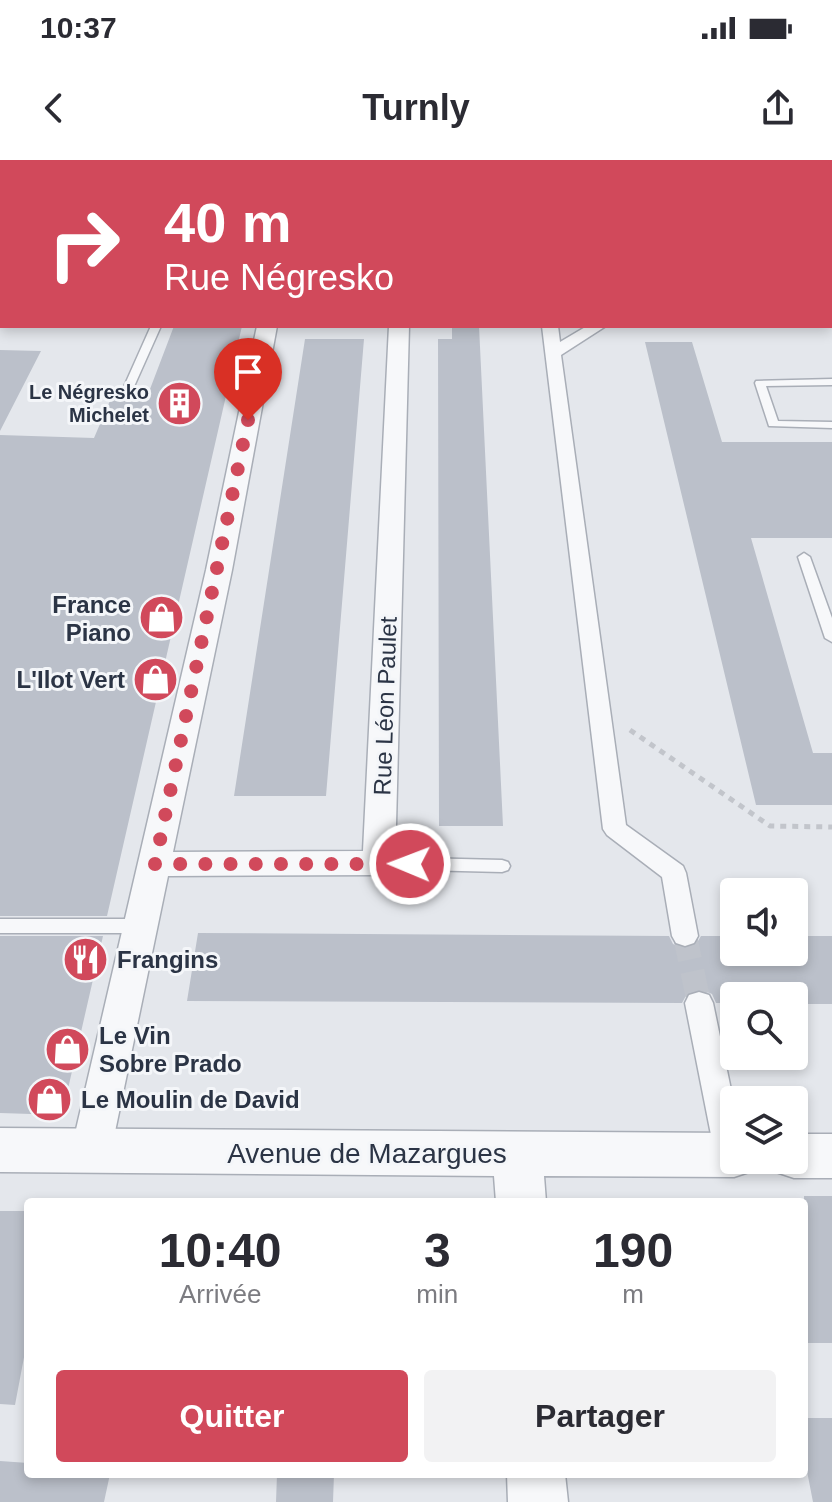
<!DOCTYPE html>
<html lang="fr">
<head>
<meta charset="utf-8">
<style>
  body { margin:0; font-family:Helvetica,sans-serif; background:#f2f2f3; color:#2b2b33; height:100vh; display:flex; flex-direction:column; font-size:30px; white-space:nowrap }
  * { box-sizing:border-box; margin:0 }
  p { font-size:26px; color:#7c7c81 }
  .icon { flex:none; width:44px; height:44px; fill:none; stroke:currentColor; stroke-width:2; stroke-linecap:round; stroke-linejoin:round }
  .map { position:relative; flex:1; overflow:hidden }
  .sheet { position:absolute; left:24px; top:1038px; width:784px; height:280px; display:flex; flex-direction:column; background:#fff; border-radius:8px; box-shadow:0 4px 12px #0003 }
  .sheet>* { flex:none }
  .guide { position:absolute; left:0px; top:0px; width:832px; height:168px; box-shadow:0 4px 12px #0003; background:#d1495b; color:#fff; overflow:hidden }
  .controls { position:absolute; left:720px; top:718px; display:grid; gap:16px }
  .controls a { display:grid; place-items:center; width:88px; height:88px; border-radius:8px; background:#fff; box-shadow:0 4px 12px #0003; font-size:40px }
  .pin { position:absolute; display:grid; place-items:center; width:68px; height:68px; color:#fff; margin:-82px -34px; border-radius:50% 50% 50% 0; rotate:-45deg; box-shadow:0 0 8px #0007 }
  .pin .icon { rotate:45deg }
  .me { position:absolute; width:88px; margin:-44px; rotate:271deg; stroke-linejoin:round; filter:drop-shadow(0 0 6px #0008) }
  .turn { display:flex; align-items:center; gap:28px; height:168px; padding:0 32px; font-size:36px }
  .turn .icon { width:104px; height:104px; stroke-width:2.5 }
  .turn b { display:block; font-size:56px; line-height:68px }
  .eta { display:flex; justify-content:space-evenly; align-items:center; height:136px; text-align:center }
  .eta b { font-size:48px; font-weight:600; line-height:56px }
  .action { display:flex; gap:16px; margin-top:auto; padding:16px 32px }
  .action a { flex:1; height:92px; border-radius:8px; background:#d1495b; color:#fff; font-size:32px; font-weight:600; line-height:92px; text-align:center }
  .action a+a { background:#f2f2f3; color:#2b2b33 }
  .status { display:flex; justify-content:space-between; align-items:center; height:56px; padding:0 40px; background:#fff; direction:ltr }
  .status svg { height:22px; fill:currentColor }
  header { display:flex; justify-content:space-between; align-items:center; height:104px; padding:0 32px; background:#fff; font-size:36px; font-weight:600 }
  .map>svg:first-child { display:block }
  .building { fill:#bbc0ca }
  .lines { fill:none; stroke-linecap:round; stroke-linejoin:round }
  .pedestrian-tunnel { stroke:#bfc3cb; stroke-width:24; stroke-dasharray:24 12; stroke-linecap:butt }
  .service-casing { stroke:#a9aeb7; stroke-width:3 }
  .pedestrian-casing { stroke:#a9aeb7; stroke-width:3 }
  .minor-casing { stroke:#a9aeb7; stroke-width:3 }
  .tertiary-casing { stroke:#a9aeb7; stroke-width:3 }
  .primary-casing { stroke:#a3abb8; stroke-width:3 }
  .trunk-casing { stroke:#8b94a3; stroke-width:3 }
  .path-far1 { stroke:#c2c5cb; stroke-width:3; stroke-dasharray:3 3; stroke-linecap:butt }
  .path { stroke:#c2c5cb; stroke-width:5; stroke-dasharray:6 6; stroke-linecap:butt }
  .service { fill:#f7f8fa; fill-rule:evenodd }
  .pedestrian { fill:#f7f8fa; fill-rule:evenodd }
  .minor { fill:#f7f8fa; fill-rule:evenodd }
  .tertiary { fill:#f7f8fa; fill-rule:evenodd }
  .primary { fill:#fff; fill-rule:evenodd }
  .trunk { fill:#fff; fill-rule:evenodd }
  .route { stroke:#d1495b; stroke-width:14; stroke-dasharray:0 25.2 }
  .labels { text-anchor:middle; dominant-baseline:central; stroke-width:6; stroke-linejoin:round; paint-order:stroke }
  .far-poi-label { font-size:20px; font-weight:bold; fill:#2b3445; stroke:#f4f6f9; text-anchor:end }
  .poi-label { font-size:24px; font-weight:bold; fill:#2b3445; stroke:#f4f6f9; text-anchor:start }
  .street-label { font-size:24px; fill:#2b3445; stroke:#f4f6f9 }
  .near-street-label { font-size:28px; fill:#2b3445; stroke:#f4f6f9 }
</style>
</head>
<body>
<div class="status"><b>10:37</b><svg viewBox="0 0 49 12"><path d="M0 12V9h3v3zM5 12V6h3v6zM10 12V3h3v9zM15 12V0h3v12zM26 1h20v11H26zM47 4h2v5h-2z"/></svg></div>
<header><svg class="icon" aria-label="back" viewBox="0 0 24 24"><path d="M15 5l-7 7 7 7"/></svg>Turnly<svg class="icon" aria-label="share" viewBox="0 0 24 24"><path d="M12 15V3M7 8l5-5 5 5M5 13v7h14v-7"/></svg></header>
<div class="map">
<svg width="832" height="1342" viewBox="0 0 832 1342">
  <rect width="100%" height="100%" fill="#e4e7ec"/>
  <path class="building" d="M174 166H242L107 756H0V275L94 278 112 236 147 237Z
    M452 166H479L503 666H439L438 179H452Z
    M305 179H364L326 636H234Z
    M645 182H692L722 282H832V378H751L813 593H832V645H756Z
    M0 190 41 191 0 271Z
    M198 773 669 776 673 784 684 789 695 786 701 776H734V792H794V776H832V844H794V836H734V843H716L712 834 700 829 688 832 682 843 187 841Z
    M0 776H103L62 955 0 953Z
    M804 1036H832V1183H804Z
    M0 1051H28V1176L15 1245 0 1244Z
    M804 1258H832V1342H813L804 1296Z
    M0 1301 28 1303V1314H110L104 1342H0Z
    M277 1314H334L333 1342H276Z"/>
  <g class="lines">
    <path class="pedestrian-tunnel" d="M685 776 699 843"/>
    <defs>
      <path id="service" d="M0 0H124L126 2 0 3Z
        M667 0H738L740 2H667Z
        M828 2H832V6H830Z
        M151 166H161L132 231 123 233 122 231Z
        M832 219V225L766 226 778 261 832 262V268L769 266 755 223 756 221Z
        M804 393 810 397 832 458V482L825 478 798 397Z
        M379 697 502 700 508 702 510 706 508 710 502 712 379 709 373 707 371 703 373 699Z
        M0 759H141L147 761 150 766 147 771 141 773H0Z"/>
      <path id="pedestrian" d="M542 166H558L560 182 587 166H606L561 195 626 665 683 706 686 713 698 776 694 783 685 786 676 783 672 776 662 717 607 675 603 669Z
        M699 832 709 835 713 843 734 944V1000H743L741 1005 730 1008 719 1005 715 995 685 843 689 835Z"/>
      <path id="minor" d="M267 0H283V2H267Z
        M0 39H2V49H0Z
        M830 49H832V59H830Z
        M830 82H832V97L830 96Z
        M830 134H832V146H830Z
        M257 166H277L232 410 173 692 363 691 389 166H409L395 703 391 712 379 715 168 716 111 991 105 1004 91 1009 77 1004 71 991 206 410Z"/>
      <path id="tertiary" d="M0 968 734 973V1000H756L752 1011 734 1017 544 1016 546 1042H496L494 1016 0 1012Z
        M794 974H832V1018H794L776 1012 771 1000H794Z
        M507 1314H565L568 1342H508Z"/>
      <path id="primary" d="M0 17H2V31H0Z
        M830 26H832V40H830Z"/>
      <path id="trunk" d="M0 9H2V23H0Z"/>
    </defs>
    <use href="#service" class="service-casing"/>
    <use href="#pedestrian" class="pedestrian-casing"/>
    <use href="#minor" class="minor-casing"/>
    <use href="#tertiary" class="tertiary-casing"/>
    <use href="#primary" class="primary-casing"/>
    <use href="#trunk" class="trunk-casing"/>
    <path class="path-far1" d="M631 0H649"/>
    <path class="path" d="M630 570 770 666 832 667"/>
    <use href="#service" class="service"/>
    <use href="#pedestrian" class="pedestrian"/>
    <use href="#minor" class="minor"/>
    <use href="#tertiary" class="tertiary"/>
    <use href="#primary" class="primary"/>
    <use href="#trunk" class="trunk"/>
  </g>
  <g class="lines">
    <path class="route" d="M248 260 155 704H410"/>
  </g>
  <defs>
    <symbol id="building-disc" viewBox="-11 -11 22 22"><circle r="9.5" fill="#d1495b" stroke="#f4f6f9"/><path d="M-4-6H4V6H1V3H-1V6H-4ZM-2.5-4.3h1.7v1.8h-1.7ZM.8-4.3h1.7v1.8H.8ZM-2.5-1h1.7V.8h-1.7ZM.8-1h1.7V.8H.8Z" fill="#fff"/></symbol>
    <symbol id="shop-disc" viewBox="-11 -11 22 22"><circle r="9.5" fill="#d1495b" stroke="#f4f6f9"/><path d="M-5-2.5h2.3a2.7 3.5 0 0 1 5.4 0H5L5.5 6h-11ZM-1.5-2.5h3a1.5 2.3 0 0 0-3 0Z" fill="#fff"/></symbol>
    <symbol id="restaurant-disc" viewBox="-11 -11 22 22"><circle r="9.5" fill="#d1495b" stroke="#f4f6f9"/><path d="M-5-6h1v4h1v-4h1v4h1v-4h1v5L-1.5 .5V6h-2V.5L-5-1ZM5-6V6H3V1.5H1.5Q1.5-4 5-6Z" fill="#fff"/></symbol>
  </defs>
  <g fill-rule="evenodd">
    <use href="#building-disc" x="154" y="218" width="51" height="51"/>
    <use href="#shop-disc" x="136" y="432" width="51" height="51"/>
    <use href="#shop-disc" x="130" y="494" width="51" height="51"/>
    <use href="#restaurant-disc" x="60" y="774" width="51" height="51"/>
    <use href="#shop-disc" x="42" y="864" width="51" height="51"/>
    <use href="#shop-disc" x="24" y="914" width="51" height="51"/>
  </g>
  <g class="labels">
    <g class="far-poi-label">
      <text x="149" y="232">Le Négresko<tspan x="149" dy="23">Michelet</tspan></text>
    </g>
    <g class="poi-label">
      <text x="131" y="444" text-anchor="end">France<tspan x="131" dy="28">Piano</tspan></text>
      <text x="125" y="519" text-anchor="end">L'Ilot Vert</text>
      <text x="117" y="799">Frangins</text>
      <text x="99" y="875">Le Vin<tspan x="99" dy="28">Sobre Prado</tspan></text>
      <text x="81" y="939">Le Moulin de David</text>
    </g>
    <g class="street-label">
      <text transform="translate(385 546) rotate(-88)">Rue Léon Paulet</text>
    </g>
    <g class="near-street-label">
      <text x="367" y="993">Avenue de Mazargues</text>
    </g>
  </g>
</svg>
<div class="controls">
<a><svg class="icon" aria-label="sound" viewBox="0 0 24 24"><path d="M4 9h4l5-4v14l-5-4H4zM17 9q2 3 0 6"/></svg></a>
<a><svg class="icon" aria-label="search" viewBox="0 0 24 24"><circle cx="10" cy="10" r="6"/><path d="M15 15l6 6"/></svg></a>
<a><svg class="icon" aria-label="layers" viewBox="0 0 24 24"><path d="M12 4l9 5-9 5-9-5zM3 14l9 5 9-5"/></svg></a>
</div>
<div class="pin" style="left:248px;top:260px;background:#d93025"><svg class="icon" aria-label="arrive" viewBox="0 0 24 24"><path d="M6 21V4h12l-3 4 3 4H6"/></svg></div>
<svg class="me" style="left:410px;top:704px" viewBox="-20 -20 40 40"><circle r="17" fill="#d1495b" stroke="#fff" stroke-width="3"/><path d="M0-11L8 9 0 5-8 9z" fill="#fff"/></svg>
<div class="guide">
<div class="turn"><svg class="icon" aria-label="right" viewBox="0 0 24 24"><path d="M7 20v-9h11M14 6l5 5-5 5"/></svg><div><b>40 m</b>Rue Négresko</div></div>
</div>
<section class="sheet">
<div class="eta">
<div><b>10:40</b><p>Arrivée</p></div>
<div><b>3</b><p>min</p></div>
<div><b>190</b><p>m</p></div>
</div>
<div class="action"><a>Quitter</a><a>Partager</a></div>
</section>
</div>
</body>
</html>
